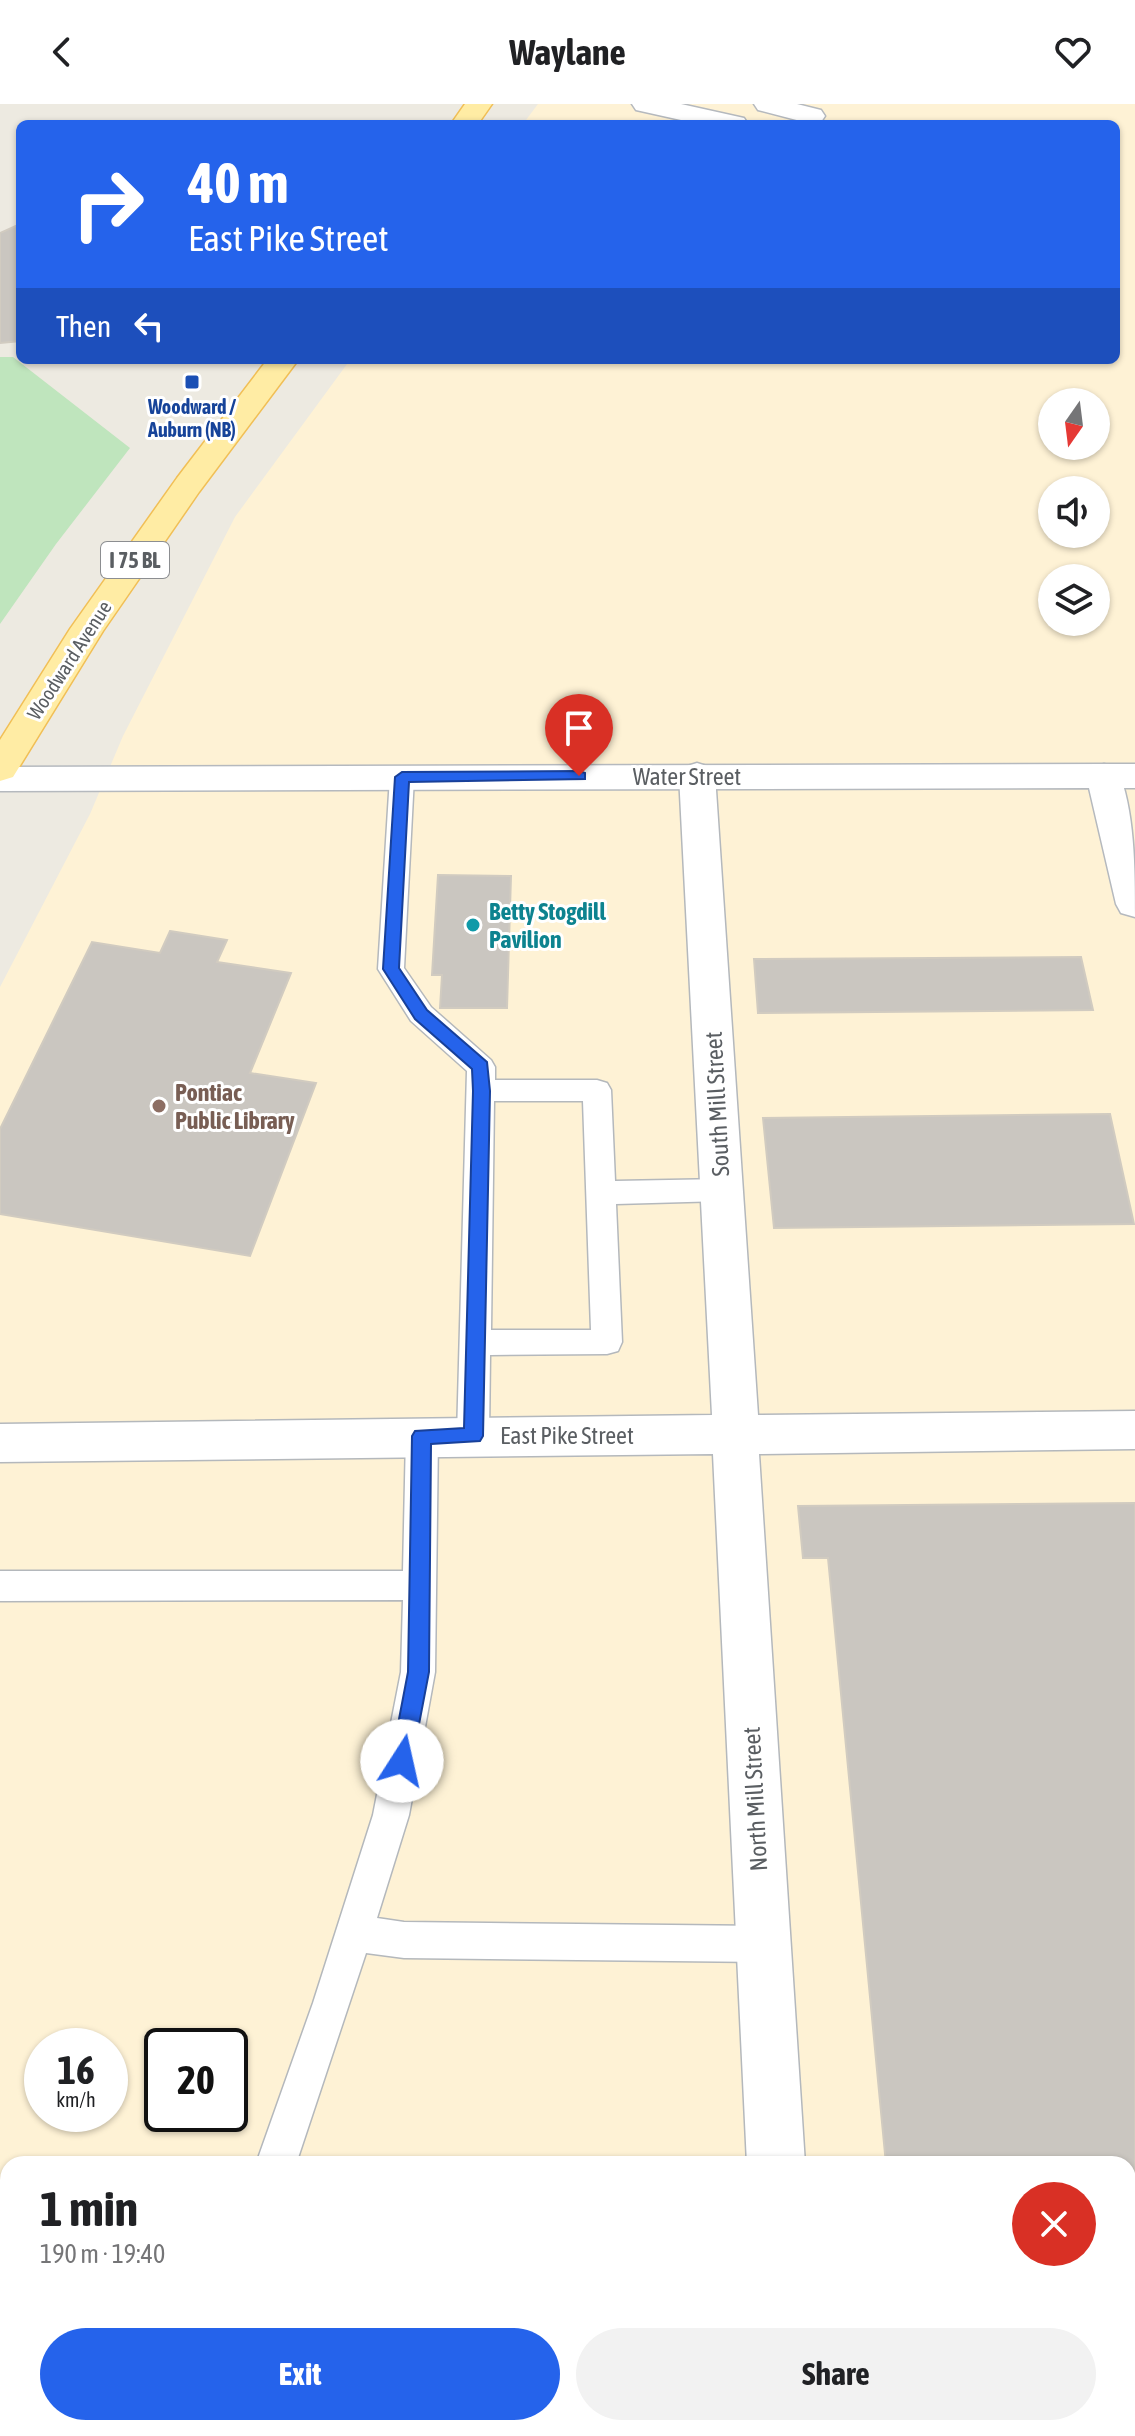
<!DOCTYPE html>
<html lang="en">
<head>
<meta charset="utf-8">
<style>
  body { margin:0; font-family:"Asap Condensed",sans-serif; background:#f2f2f2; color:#202124; height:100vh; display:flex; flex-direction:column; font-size:30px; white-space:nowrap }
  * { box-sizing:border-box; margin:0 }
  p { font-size:26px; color:#757577 }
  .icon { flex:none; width:44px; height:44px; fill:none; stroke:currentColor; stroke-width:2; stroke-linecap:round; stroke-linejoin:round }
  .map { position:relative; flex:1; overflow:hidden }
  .panel { position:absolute; left:0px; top:2052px; width:1136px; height:280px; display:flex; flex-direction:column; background:#fff; border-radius:24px 24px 0 0; box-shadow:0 2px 6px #0004 }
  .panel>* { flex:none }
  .top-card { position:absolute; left:16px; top:16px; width:1104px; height:244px; border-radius:12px; box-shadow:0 2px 6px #0004; background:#2563eb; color:#fff; overflow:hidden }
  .needle { width:52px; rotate:194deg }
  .fabs { position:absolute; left:1038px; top:284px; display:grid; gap:16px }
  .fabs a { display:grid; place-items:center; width:72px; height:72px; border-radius:50%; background:#fff; box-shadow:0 2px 6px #0004; font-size:40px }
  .speed { position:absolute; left:24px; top:1924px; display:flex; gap:16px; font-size:40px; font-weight:700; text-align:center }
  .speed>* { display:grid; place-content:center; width:104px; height:104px; border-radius:50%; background:#fff; box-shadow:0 2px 6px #0004; line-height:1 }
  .speed small { font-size:20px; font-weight:400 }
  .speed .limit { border:4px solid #111; border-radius:12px; background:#fff; color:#111 }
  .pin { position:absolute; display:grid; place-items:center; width:68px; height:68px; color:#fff; margin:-82px -34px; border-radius:50% 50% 50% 0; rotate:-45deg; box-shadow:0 0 8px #0007 }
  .pin .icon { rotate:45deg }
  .me { position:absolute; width:88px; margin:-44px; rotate:10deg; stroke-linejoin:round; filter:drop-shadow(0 0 6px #0008) }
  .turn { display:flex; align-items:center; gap:28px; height:168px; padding:0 40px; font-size:36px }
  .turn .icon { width:104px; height:104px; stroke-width:2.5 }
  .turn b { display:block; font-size:56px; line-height:68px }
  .then { display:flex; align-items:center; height:76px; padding:0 40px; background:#0003; gap:16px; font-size:30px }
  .round { display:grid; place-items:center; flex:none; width:84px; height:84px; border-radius:42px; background:#f2f2f2 }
  .overview { display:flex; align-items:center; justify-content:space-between; height:136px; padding:0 40px }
  h1 { font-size:48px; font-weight:700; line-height:60px }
  .primary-button { display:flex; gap:16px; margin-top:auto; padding:16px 40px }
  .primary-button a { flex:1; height:92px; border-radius:48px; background:#2563eb; color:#fff; font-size:32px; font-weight:700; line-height:92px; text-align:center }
  .primary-button a+a { background:#f2f2f2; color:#202124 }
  header { display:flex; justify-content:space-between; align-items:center; height:104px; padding:0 40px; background:#fff; font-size:36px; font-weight:700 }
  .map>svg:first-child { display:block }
  .commercial { fill:#fef2d5; fill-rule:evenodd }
  .green { fill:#bfe5bd }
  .building { fill:#cac6c0; stroke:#d1cbc0; stroke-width:2 }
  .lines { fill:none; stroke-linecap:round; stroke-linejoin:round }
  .lane-casing { stroke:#b4b8bc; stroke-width:3 }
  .street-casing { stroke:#b4b8bc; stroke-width:3 }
  .secondary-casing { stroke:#b5b9be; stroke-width:3 }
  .primary-casing { stroke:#f1bf56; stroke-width:3 }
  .lane { fill:#fff; fill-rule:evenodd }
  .street { fill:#fff; fill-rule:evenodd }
  .secondary { fill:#fff; fill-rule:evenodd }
  .primary { fill:#ffeca4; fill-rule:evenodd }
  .route { fill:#2563eb; stroke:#184099; stroke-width:2 }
  .transit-dot { fill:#1a4fb4; stroke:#fff; stroke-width:3 }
  .culture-dot { fill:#0f9aa8; stroke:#fff; stroke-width:3 }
  .education-dot { fill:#8d6e63; stroke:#fff; stroke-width:3 }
  .labels { text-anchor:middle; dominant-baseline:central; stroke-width:6; stroke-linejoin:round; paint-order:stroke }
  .far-transit-label { font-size:20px; font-weight:bold; fill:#164399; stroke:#fff }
  .far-street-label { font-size:20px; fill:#5a5e62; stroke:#fff }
  .shield { fill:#fff; stroke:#8c8e91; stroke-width:2 }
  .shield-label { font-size:22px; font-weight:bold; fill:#5a5e62 }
  .street-label { font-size:24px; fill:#5a5e62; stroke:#fff }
  .culture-label { font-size:24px; font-weight:bold; fill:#0d838f; stroke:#fff; text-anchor:start }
  .education-label { font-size:24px; font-weight:bold; fill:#785e54; stroke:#fff; text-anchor:start }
</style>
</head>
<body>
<header><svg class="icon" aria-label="back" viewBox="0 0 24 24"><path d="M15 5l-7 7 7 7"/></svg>Waylane<svg class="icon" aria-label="heart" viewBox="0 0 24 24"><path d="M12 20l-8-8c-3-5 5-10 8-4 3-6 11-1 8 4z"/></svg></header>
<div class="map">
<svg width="1135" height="2332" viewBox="0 0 1135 2332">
  <rect width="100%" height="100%" fill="#edeae1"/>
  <path class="commercial" d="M538 0H1135V2332H0V883L90 710 123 632 235 413 350 256H1116V20H523ZM1052 298H1096V342H1052ZM1052 386H1096V430H1052ZM1052 474H1096V518H1052ZM42 1942H110V2010H42ZM162 1942H230V2010H162ZM8 2060H1128V2324H8Z"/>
  <path class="green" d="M0 253H13L130 344 56 440 0 520Z"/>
  <path class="building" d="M20 120V237L0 239V129Z
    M438 771 511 772 507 904H440L442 871H432Z
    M170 827 227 836 217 858 291 869 250 969 316 979 250 1152 0 1110V1025L92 838 160 849Z
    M1081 853 1093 906 758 909 754 855Z
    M1110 1010 1134 1120 774 1124 763 1014Z
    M1135 1399V2320H1128V2060H886L828 1454H803L798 1402Z"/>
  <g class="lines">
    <defs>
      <path id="lane" d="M402 665 411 667 414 673 404 864 431 903 491 956 495 963V976H597L607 979 611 986 615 1077 723 1075 733 1078 738 1086 733 1094 723 1097 616 1100 622 1238 618 1247 607 1250 490 1251 489 1332 484 1341 473 1345 462 1341 457 1332 467 967 411 917 378 865 390 673 393 667ZM494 997H583L591 1226H491Z
        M422 1319 433 1323 438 1332 435 1568 409 1711 377 1814 404 1818 764 1822 777 1827 782 1840 777 1853 764 1858 404 1854 366 1849 296 2060H256L313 1899 373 1711 401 1568 403 1496 0 1497V1467H403L406 1332 411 1323Z
        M163 2324H205L202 2332H160Z
        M267 2324H309L306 2332H264Z"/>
      <path id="street" d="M697 659 710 663 715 671 758 1311 1135 1307V1345L759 1350 805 2060H747L713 1350 0 1358V1320L712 1311 679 671 684 663Z
        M1104 660H1135V684H1104L1091 680 1086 672 1091 664Z
        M761 2324H823V2332H761Z"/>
      <path id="secondary" d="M632 0H681L744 14 748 20H699L636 6Z
        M754 0H797L821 6 825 12 821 18 812 20 758 6Z
        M1104 660 1117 664C1135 705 1135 766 1135 813L1121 809 1116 800 1089 684 0 687V663Z"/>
      <path id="primary" d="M465 0H492L478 20H451Z
        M267 256H298L199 388 103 527 13 673 0 677V636L70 525 177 374Z"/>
    </defs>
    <use href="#lane" class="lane-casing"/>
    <use href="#street" class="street-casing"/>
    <use href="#secondary" class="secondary-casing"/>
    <use href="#primary" class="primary-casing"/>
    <use href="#lane" class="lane"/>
    <use href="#street" class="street"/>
    <use href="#secondary" class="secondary"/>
    <use href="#primary" class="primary"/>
  </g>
  <path class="route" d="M579 667 585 669V675L409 678 399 864 427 906 487 958 490 987 483 1332 480 1337 431 1340 429 1568 412 1657 409 1664 402 1667 394 1664 391 1657 408 1568 412 1332 415 1327 464 1324 473 987 472 965 415 915 383 865 395 673 402 668Z"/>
  <rect class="transit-dot" x="184" y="270" width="16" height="16" rx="4"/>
  <circle class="culture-dot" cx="473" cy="821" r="8"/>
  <circle class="education-dot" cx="159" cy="1002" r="8"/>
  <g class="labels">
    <g class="far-transit-label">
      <text x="192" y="302">Woodward /<tspan x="192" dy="23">Auburn (NB)</tspan></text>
    </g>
    <g class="far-street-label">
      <text transform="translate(69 556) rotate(-57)">Woodward Avenue</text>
    </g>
    <rect class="shield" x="101" y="438" width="68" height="36" rx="6"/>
    <g class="shield-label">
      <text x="135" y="456">I 75 BL</text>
    </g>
    <g class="street-label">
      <text x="687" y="672">Water Street</text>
      <text transform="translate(717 1000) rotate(-93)">South Mill Street</text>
      <text x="567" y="1331">East Pike Street</text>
      <text transform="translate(755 1695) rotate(-93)">North Mill Street</text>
    </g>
    <g class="culture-label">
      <text x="489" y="807">Betty Stogdill<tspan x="489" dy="28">Pavilion</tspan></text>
    </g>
    <g class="education-label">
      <text x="175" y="988">Pontiac<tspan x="175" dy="28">Public Library</tspan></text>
    </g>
  </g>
</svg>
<div class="fabs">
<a><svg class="needle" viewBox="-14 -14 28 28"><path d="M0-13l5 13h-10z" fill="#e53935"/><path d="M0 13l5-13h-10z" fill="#757577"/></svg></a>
<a><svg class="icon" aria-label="sound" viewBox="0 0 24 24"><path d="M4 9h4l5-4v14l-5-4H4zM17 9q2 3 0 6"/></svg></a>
<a><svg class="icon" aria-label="layers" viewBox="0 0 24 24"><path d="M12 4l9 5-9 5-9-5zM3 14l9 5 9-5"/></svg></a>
</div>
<div class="speed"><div>16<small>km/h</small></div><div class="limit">20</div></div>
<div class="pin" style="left:579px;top:672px;background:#d93025"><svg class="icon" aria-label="arrive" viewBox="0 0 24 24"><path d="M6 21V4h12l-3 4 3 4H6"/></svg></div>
<svg class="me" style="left:402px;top:1657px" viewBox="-20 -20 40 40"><circle r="19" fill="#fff"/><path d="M0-13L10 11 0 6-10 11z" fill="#2563eb"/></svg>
<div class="top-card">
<div class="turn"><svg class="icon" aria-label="right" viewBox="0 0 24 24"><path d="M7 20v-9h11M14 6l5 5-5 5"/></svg><div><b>40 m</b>East Pike Street</div></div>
<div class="then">Then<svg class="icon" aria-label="left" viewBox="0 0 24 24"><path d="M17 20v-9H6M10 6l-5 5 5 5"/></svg></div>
</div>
<section class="panel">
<div class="overview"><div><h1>1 min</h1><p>190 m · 19:40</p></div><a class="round" style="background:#d93025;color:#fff"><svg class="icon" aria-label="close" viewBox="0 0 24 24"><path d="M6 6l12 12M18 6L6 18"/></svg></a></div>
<div class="primary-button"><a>Exit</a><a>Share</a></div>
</section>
</div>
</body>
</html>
